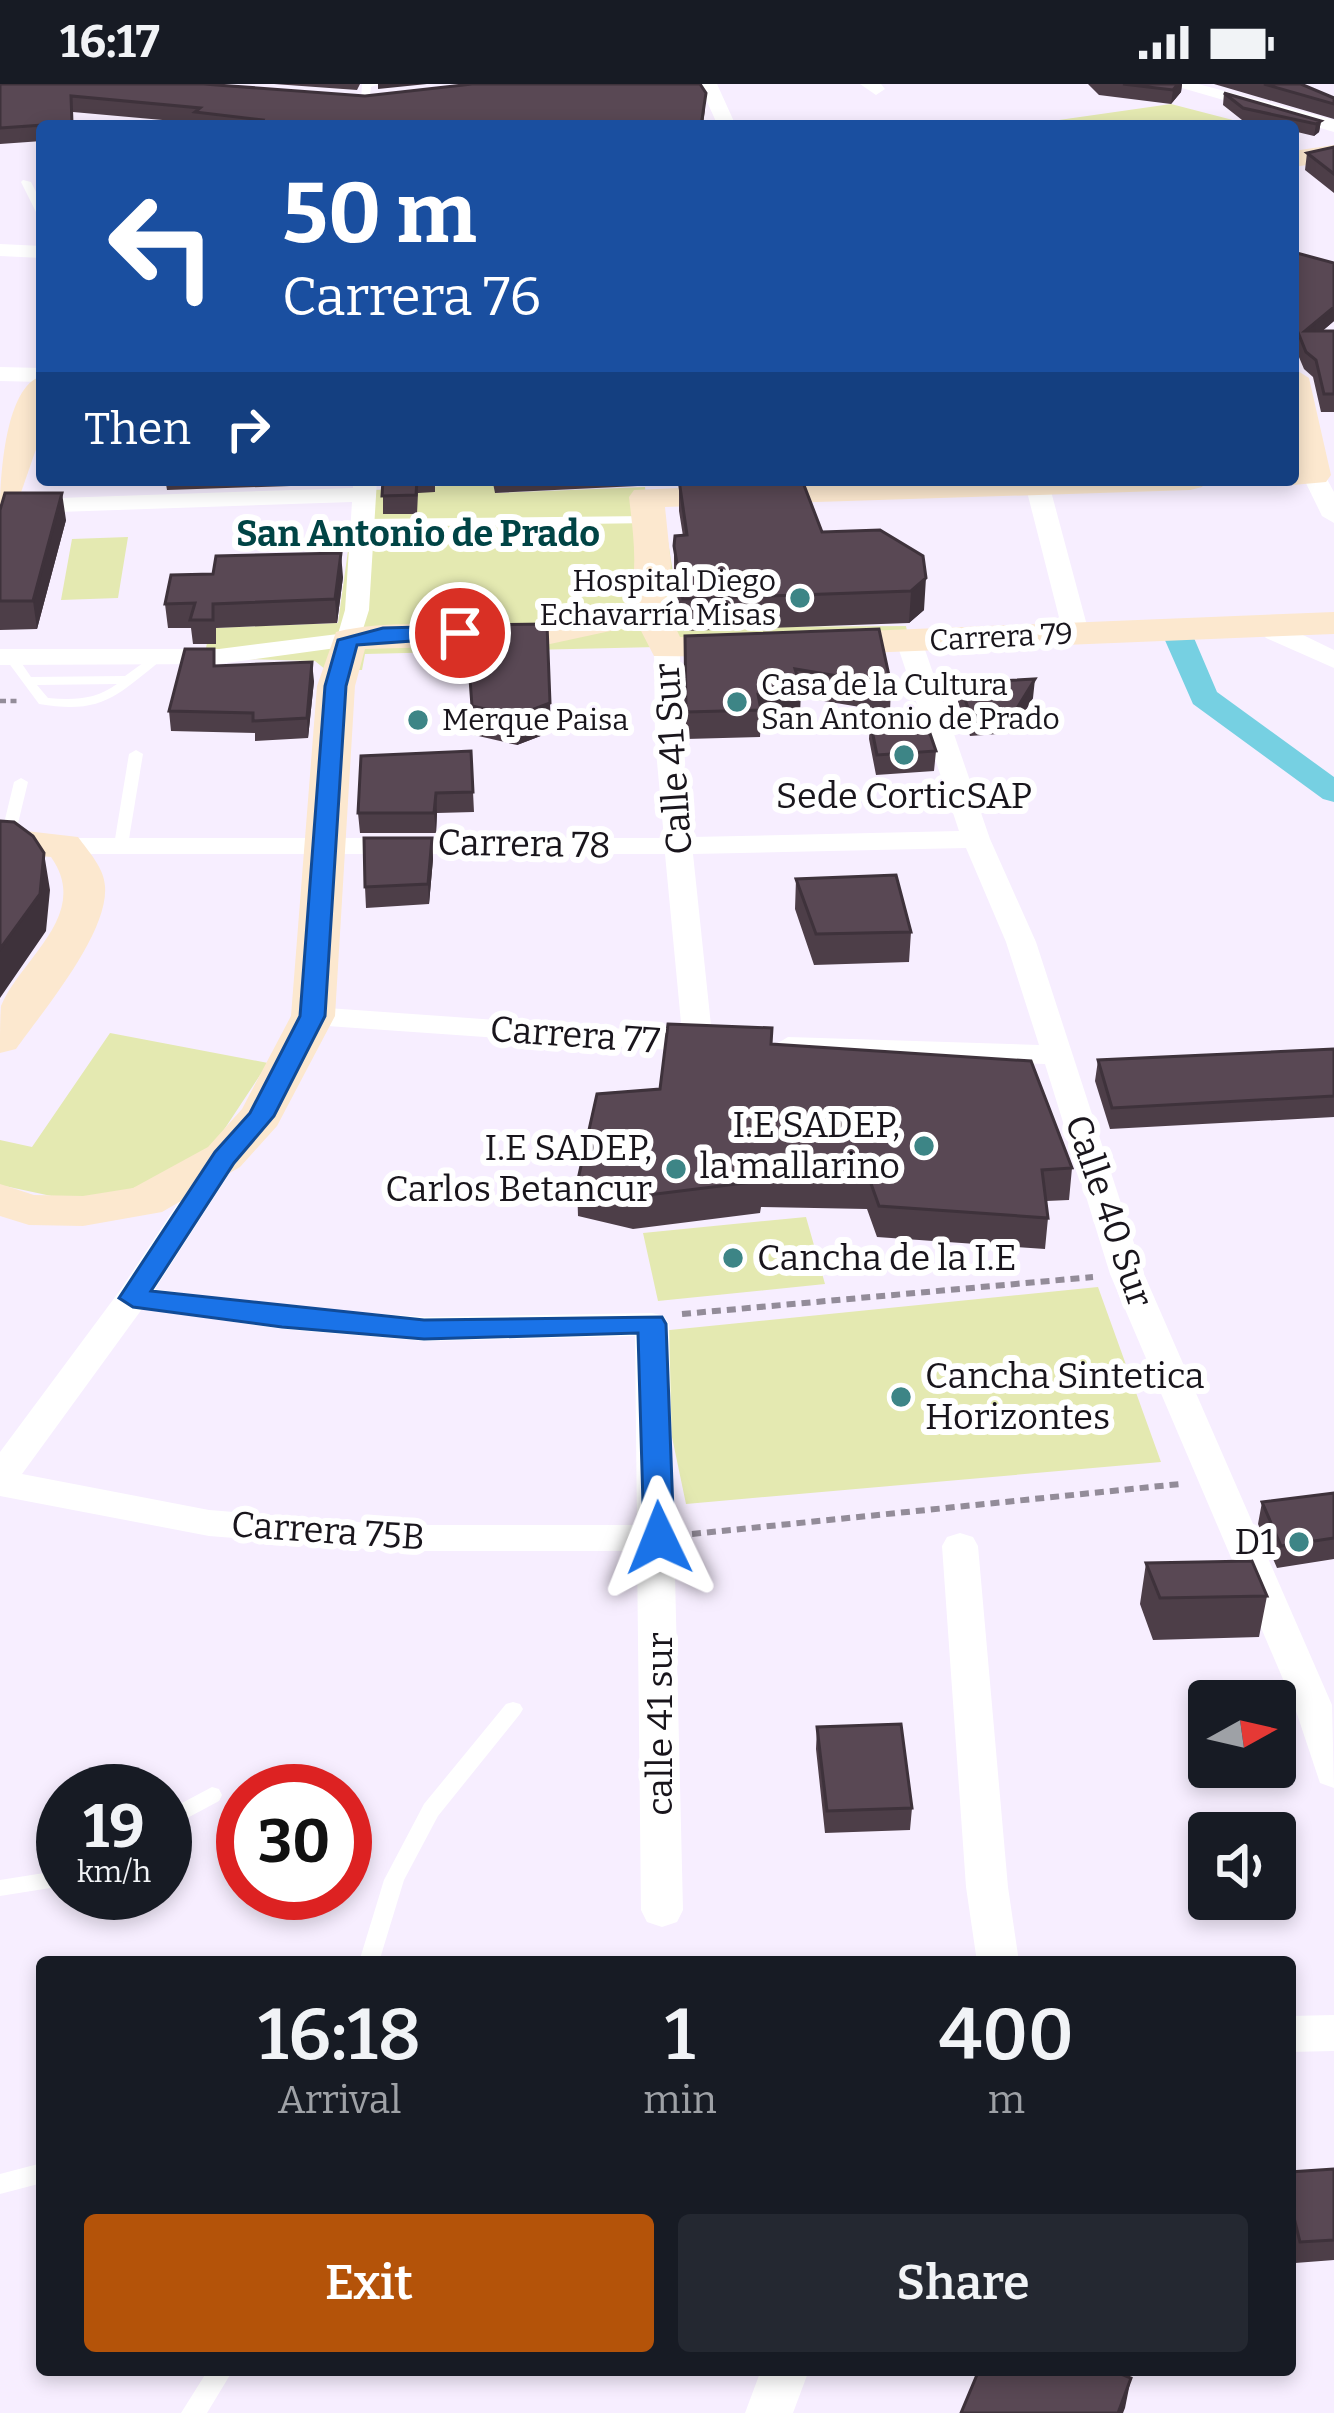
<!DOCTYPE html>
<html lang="en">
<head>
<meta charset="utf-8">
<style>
  body { margin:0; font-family:Bitter,serif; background:#242831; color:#f1f3f6; height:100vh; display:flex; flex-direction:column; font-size:45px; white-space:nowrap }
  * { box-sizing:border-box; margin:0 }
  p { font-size:39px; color:#9ea1a6 }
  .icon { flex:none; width:66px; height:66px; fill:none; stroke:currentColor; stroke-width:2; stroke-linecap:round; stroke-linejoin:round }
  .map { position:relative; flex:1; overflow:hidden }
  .details { position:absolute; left:36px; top:1872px; width:1260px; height:420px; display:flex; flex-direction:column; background:#171b24; border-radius:12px; box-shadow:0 6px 18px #0003 }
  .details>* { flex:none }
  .top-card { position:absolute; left:36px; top:36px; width:1263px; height:366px; border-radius:12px; box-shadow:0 6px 18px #0003; background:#1a4fa0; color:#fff; overflow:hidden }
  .needle { width:78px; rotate:82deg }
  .buttons { position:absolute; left:1188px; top:1596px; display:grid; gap:24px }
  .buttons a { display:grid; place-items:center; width:108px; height:108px; border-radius:12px; background:#171b24; box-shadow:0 6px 18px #0003; font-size:60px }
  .speed { position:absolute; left:36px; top:1680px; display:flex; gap:24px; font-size:60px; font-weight:700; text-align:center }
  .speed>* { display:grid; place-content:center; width:156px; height:156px; border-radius:50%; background:#171b24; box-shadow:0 6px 18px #0003; line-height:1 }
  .speed small { font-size:30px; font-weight:400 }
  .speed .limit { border:18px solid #d22; background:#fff; color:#111 }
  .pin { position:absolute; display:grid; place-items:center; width:102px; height:102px; color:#fff; margin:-51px; border:6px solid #fff; border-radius:50%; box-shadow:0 3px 12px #0007 }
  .me { position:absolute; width:132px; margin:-66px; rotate:358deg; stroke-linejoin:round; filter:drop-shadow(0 0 9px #0008) }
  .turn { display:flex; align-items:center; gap:42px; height:252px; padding:0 48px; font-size:54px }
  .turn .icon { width:156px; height:156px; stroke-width:2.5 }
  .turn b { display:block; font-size:84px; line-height:102px }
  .then { display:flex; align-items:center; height:114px; padding:0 48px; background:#0003; gap:24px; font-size:45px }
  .eta { display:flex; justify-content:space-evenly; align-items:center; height:204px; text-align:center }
  .eta b { font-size:72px; font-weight:600; line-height:84px }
  .primary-button { display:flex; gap:24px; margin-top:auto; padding:24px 48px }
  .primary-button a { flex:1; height:138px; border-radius:12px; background:#b45309; color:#fff; font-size:48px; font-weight:600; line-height:138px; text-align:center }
  .primary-button a+a { background:#242831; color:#f1f3f6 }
  .status { display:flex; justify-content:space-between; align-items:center; height:84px; padding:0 60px; background:#171b24; direction:ltr }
  .status svg { height:33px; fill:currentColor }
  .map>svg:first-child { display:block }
  .green { fill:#e4e9b1 }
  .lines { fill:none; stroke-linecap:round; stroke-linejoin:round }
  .canal { fill:#76d0e2; fill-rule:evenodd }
  .path-far1 { stroke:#938c99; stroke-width:4.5; stroke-dasharray:6 4.5; stroke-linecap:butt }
  .path { stroke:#938c99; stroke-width:6; stroke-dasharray:9 6; stroke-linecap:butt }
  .lane { fill:#fff; fill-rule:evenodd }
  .street { fill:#fff; fill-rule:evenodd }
  .secondary { fill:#fce8cf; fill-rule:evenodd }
  .wall { fill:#4d3e48 }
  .shaded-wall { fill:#3e323b }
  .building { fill:#594854; stroke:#3e323b; stroke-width:3 }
  .route { fill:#1a73e8; stroke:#114b97; stroke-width:3 }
  .poi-dot { fill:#3d8586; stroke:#fff; stroke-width:4.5 }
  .labels { text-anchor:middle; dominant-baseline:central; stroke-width:12; stroke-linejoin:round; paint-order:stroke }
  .far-poi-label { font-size:30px; fill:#19151c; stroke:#fff; text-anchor:start }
  .far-street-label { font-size:30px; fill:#19151c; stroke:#fff }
  .far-quarter-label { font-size:36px; font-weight:bold; fill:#004445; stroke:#fff }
  .street-label { font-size:36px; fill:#19151c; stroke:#fff }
  .poi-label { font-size:36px; fill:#19151c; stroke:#fff; text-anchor:end }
</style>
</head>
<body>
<div class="status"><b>16:17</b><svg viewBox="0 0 49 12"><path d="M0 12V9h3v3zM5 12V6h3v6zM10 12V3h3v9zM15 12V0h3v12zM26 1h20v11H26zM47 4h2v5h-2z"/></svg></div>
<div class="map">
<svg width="1334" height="2329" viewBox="0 0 1334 2329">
  <rect width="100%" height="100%" fill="#f7eeff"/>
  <path class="green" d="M1171 20 1256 42H964L1024 41Z
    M493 399 496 409 645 403 646 413 662 421 679 525 742 543 906 542 909 557 365 570 362 586H326L315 577 204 574 210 544 338 539 355 416 374 406Z
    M128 453 118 514 61 516 72 455Z
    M110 949 268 979 208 1070 163 1094 107 1113 70 1116 0 1101V1056L32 1063Z
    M806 1133 825 1200 658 1217 643 1149Z
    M1098 1203 1161 1378 686 1420 650 1248Z"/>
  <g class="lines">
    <path class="canal" d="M1179 545 1194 554 1217 608 1334 693V718L1323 715 1193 620 1164 554Z"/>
    <path class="path-far1" d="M0 617H17"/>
    <path class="path" d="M682 1230 1093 1193
      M692 1450 1180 1400"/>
    <path class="lane" d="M362 0H379L371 3 369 19 361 17Z
      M23 96 31 98 42 120V133L37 130 21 98Z
      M649 432 653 433V439L364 443 358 439 364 435Z
      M158 568 164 572 163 575C117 611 103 631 39 620L5 574 6 571H16L31 593 125 592ZM117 600C95 616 74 616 48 614L37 601Z
      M136 666 143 670 128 761 121 765 114 761 129 670Z
      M21 694 28 698 14 756 12 759H2L0 756 14 698Z
      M513 1618 520 1620 523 1625 520 1630 438 1732 404 1796 379 1878H359L384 1796 424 1720 506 1620Z
      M212 1703 219 1705 222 1711 219 1717 165 1746V1728Z
      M63 1786V1802L0 1812V1796Z
      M42 2079V2099L0 2110V2090Z
      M208 2286H233L207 2329H181Z"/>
    <path class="street" d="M699 0H717L736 42H718Z
      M860 0H881L885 5 876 11Z
      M1168 0H1198L1334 36V48Z
      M0 160 42 162V174L0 172Z
      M0 283 42 284V298L0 297Z
      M1314 384 1322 386 1334 408V439L1322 432 1302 391Z
      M353 396H377L369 526 358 561 219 580 0 581V565H219L338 550 345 526 352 418 0 430V416L353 404Z
      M1024 396H1048L1089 549 1085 554 1076 557 1063 549Z
      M1268 534 1334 566V584L1266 554 1255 542Z
      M909 549 922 557 990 755 1036 858 1144 1190 1332 1621 1334 1704 1320 1699 1294 1621 1110 1190 1045 980 788 971 773 962 788 953 1039 961 1006 858 966 764 693 770 712 951 727 960 712 969 313 941 298 932 313 923 682 949 665 770H64L50 762 64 754H664L655 656 654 564 667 556 680 564 681 656 692 753 959 747 896 557Z
      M224 1063 240 1073 155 1205 282 1223 424 1233 652 1229 664 1232 669 1240 683 1826 677 1838 662 1843 647 1838 641 1826 637 1467H394L209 1452 0 1412V1368L121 1205 213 1066ZM142 1225 282 1245 424 1257 635 1252 637 1441H394L209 1426 22 1390Z
      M960 1449 973 1453 978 1462 1008 1803 1019 1878H977L966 1803 942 1462 947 1453Z
      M1334 1931V1967L1290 1968V1932Z
      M761 2286H809L793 2329H745Z"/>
    <path class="secondary" d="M1334 61V77L1293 83V67Z
      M1293 284 1309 294 1331 391 1326 398 1293 401 1280 396H1293L1295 381Z
      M42 292V348L17 420 12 427 0 430C0 398 4 302 42 292Z
      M863 396H1207L1202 403 1190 406 665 423 671 481 665 521 680 553 761 554 766 562 761 570 748 573 654 572 638 541 550 560 365 565 355 602 335 932 277 1042 240 1083 162 1128 83 1142 29 1141 0 1132V1100L34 1111 83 1112 133 1104 208 1063 242 1025 291 932 317 602 336 548C430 525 543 566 630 516 638 481 633 448 629 413L634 406Z
      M1334 528V550L817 571 804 568 799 560 804 552 817 549Z
      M0 744 78 753C89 768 104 784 105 802 109 849 42 928 16 965L0 969C0 956 0 935 1 922 20 875 92 831 51 773L0 768Z"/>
  </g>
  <path class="wall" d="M0 0 365 12 705 25 703 42H196V39L73 28V42H42V57L0 60Z
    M274 0H360L357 6Z
    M1088 0H1182L1181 8 1171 20 1099 11Z
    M1214 0H1301L1334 14V35Z
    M1224 9 1321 37 1319 48 1314 52 1293 47V42H1269L1242 36 1223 21Z
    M1334 63V109L1305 86 1307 69Z
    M1293 168 1334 179V237L1322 247H1334V328H1321L1313 293 1304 285 1293 259Z
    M152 396H351L349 400 167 406 166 400H153Z
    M380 396H802L822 448 880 446 924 526 909 539 683 547 674 494V462L683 452 679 427V400L495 409 493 399 435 400V408L418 409 417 430H383V400Z
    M0 426 66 436 37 545 0 546Z
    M343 493 337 539 216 544V560H193L191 544H168L165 520Z
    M466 541 551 648 517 661 474 651Z
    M685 552 891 601 890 628 800 613V632L761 637 760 653 686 655Z
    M216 582 314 597 308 654 255 657V649L171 647 169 627Z
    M959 599 1033 614 1012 649 970 652 958 618Z
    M870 636 936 667 934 687 876 691 869 655Z
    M471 667 474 728 437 729 436 749H360L358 729Z
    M432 754 433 775 429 820 366 824 365 803Z
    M796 795 911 848 909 878 814 881 795 825Z
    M771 960 1072 1084 1069 1116 1046 1117 1048 1134 1045 1165 877 1153 867 1125 761 1123 760 1129 633 1145 578 1132 577 1100 660 1005Z
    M1334 965V1033L1110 1045 1095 997 1098 976Z
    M1334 1409V1475L1277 1484 1258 1440 1262 1418Z
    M1146 1479 1267 1512 1259 1553 1153 1556 1140 1520Z
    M817 1643 912 1724 910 1746 825 1749 816 1665Z
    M1334 2085V2176L1295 2179 1290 2159V2088Z"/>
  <path class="shaded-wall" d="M378 0H427L378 5Z
    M1178 0H1182L1181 8 1171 20 1173 6Z
    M1321 37 1319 48 1314 52 1316 40Z
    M1334 223V237L1304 263 1305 247Z
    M62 409 66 436 37 545 33 517Z
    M341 469 343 493 337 539 335 515Z
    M926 494 924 526 909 539 911 507Z
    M312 578 314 597 308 654 307 634Z
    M1035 595 1033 614 1012 649 1014 629Z
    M801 605 800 632 761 637V626L758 610Z
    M550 619 551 648 517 661 516 632Z
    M436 709 437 729 436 749 434 729Z
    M432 754 433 775 429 820 428 800Z
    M44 769 50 806 46 847 0 914V865Z
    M1131 2294 1125 2324 1123 2329H1118Z"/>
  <path class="building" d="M0 0H204L365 12 472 0H700L706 9 701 42H260L263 36 195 28 200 24 71 12 72 39 0 44Z
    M1123 0H1178L1173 6Z
    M1264 0H1301L1334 14V20Z
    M1224 9 1321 37 1316 40 1243 24Z
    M1334 63V90L1307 69Z
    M1293 168 1334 179V223L1305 247H1334V310H1324L1316 276 1306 268 1293 236Z
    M383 396H417L416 411 382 412Z
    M679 396H802L822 448 880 446 923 472 926 494 911 507 683 515 674 462 675 452 687 451Z
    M5 409H62L33 517H0V426Z
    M341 469 335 515 213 520V536H190L195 519 165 520 171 491 213 490 216 472Z
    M547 540 550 619 516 632 472 622 466 541Z
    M879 545 891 601 795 585 801 605 758 610 761 626 686 628 685 552Z
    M185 565H214V582L312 578 307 634 253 637V629L169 627Z
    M1035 595 1014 629 971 632 959 599Z
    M924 632 936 667 877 671 870 636Z
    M471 667 473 708 436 709 434 729H358L361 672Z
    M0 737 14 738 33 752 44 769 40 810 0 865Z
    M364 754H432L428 800 365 803Z
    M896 791 911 848 816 850 796 795Z
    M668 940 772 944 771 960 1031 977 1072 1084 1042 1086 1048 1134 879 1122 869 1094 761 1091V1097L632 1113 577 1100 597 1010 660 1005Z
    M1334 965V1012L1112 1024 1098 976Z
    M1334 1409V1454L1281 1462 1262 1418Z
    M1252 1477 1267 1512 1160 1514 1146 1479Z
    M901 1640 912 1724 827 1727 817 1643Z
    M1334 2085V2156L1300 2158 1290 2117V2088Z
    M979 2286H1111L1131 2294 1118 2329H961Z"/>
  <path class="route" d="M460 542 471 549 468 553 357 561 346 602 325 932 274 1032 234 1079 151 1207 424 1236 662 1233 666 1240 674 1454 670 1462H648L644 1454 638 1249 424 1255 282 1243 133 1223 119 1214 215 1068 250 1029 300 932 325 602 338 556 383 544Z"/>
  <g class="poi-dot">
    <circle cx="800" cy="514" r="12"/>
    <circle cx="737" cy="618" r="12"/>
    <circle cx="418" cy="636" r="12"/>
    <circle cx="904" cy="671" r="12"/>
    <circle cx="924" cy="1062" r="12"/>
    <circle cx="676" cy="1085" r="12"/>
    <circle cx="733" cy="1174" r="12"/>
    <circle cx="901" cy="1313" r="12"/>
    <circle cx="1299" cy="1458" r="12"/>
  </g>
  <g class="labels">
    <g class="far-poi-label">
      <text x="776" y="497" text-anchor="end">Hospital Diego<tspan x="776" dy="34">Echavarría Misas</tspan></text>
      <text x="761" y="601">Casa de la Cultura<tspan x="761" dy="34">San Antonio de Prado</tspan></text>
      <text x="442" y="636">Merque Paisa</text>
    </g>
    <g class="far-street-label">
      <text transform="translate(1001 553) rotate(-3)">Carrera 79</text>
    </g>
    <g class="far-quarter-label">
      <text x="418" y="450">San Antonio de Prado</text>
    </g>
    <g class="street-label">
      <text transform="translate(673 675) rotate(-94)">Calle 41 Sur</text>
      <text transform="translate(524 760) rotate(1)">Carrera 78</text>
      <text transform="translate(575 951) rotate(4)">Carrera 77</text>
      <text transform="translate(1109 1127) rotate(71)">Calle 40 Sur</text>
      <text transform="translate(328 1447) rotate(4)">Carrera 75B</text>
      <text transform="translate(660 1640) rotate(-90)">calle 41 sur</text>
    </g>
    <g class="poi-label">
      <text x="904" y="712" text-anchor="middle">Sede CorticSAP</text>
      <text x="900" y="1041">I.E SADEP,<tspan x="900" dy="41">la mallarino</tspan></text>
      <text x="652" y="1064">I.E SADEP,<tspan x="652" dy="41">Carlos Betancur</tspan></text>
      <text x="757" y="1174" text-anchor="start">Cancha de la I.E</text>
      <text x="925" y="1292" text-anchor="start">Cancha Sintetica<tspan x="925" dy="41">Horizontes</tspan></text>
      <text x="1275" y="1458">D1</text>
    </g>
  </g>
</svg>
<div class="buttons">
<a><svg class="needle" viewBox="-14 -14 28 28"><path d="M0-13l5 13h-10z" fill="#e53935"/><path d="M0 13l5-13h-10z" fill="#9ea1a6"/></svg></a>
<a><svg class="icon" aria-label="sound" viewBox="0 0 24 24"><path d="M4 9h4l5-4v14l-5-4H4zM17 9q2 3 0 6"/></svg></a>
</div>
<div class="speed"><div>19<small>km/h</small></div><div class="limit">30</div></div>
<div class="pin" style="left:460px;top:549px;background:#d93025"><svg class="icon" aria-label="arrive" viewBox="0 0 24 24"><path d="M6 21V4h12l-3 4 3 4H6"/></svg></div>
<svg class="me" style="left:659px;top:1454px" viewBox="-20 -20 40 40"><path d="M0-17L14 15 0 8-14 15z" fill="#1a73e8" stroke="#fff" stroke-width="4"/></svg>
<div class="top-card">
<div class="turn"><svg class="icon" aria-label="left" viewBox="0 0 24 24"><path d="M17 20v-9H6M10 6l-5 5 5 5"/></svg><div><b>50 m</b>Carrera 76</div></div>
<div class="then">Then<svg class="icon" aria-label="right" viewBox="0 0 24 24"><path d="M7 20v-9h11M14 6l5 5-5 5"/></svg></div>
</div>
<section class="details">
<div class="eta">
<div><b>16:18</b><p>Arrival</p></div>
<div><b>1</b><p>min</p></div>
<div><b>400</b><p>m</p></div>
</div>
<div class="primary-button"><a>Exit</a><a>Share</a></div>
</section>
</div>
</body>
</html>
